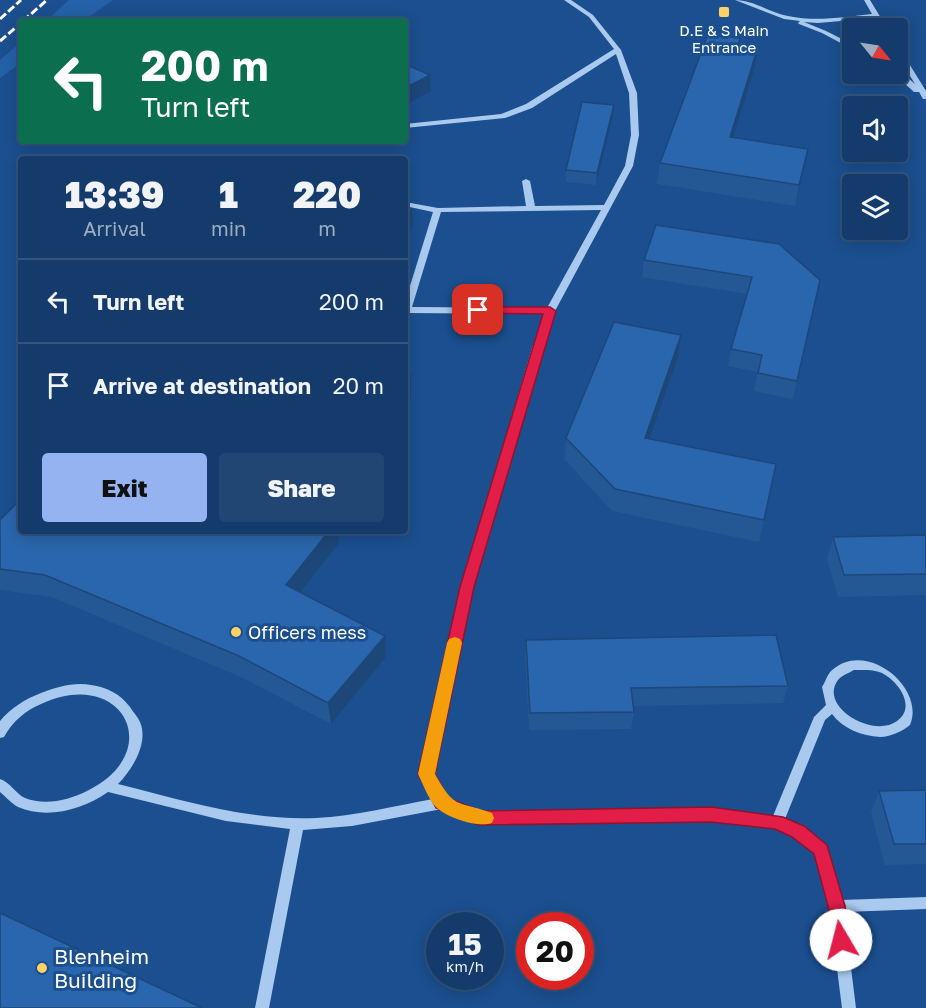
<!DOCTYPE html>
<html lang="en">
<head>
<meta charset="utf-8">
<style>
  body { margin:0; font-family:"Golos Text",sans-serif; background:#214673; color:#f1f3f6; height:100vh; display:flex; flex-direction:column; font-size:22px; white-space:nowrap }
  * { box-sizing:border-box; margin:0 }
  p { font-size:20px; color:#9dadc1 }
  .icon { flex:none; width:33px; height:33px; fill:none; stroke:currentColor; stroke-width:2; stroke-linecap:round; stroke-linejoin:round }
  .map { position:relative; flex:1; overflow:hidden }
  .sheet { position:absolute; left:18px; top:156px; width:390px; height:378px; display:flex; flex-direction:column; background:#143b6b; border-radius:6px; box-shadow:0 3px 15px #0003,0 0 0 2px #33557e }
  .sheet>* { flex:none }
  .guide { position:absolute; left:18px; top:18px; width:390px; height:126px; border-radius:6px; box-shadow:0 3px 15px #0003,0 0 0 2px #33557e; background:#0b6e4f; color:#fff; overflow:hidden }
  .needle { width:39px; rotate:120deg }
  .fabs { position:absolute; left:842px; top:18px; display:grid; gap:12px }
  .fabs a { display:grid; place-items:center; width:66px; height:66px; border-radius:6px; background:#143b6b; box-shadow:0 3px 15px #0003,0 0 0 2px #33557e; font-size:30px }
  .speed { position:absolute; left:426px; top:912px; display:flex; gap:12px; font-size:30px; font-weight:700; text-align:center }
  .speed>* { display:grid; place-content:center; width:78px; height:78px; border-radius:50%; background:#143b6b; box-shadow:0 3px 15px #0003,0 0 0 2px #33557e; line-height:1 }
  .speed small { font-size:15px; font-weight:400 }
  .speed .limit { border:9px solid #d22; background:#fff; color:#111 }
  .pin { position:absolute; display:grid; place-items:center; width:51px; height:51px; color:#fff; margin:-26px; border-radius:12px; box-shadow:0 3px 9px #0006 }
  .me { position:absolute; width:66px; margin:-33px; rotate:352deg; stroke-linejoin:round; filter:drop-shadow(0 0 4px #0008) }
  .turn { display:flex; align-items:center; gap:21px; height:126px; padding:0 24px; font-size:27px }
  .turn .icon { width:78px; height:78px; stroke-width:2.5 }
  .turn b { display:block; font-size:42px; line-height:51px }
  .eta { display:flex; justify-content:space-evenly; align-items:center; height:102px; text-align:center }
  .eta b { font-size:36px; font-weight:800; line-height:42px }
  .button { display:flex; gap:12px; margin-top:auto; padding:12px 24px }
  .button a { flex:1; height:69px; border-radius:6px; background:#95b2f1; color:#111; font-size:24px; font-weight:800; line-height:69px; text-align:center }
  .button a+a { background:#214673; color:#f1f3f6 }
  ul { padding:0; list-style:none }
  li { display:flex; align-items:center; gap:18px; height:84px; padding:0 24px; border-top:2px solid #33557e }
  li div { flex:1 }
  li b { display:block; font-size:22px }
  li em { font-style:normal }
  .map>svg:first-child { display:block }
  .green { fill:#2461a8 }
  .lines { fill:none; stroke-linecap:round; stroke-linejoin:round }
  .minor { fill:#a9c9ee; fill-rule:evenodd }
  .rail { stroke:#fff; stroke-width:3; stroke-dasharray:8 3; stroke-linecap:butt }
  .wall { fill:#245895 }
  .shaded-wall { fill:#1d4779 }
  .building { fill:#2a66ad; stroke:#1d4779; stroke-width:1.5 }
  .route { fill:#e11d48; stroke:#92132f; stroke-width:1.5 }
  .slow { fill:#f59e0b }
  .poi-dot { fill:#ffd166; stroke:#1b4f8f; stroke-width:2 }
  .labels { text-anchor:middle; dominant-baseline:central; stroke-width:6; stroke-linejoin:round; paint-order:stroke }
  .far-poi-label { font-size:15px; fill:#fff; stroke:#1b4f8f }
  .poi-label { font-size:18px; fill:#fff; stroke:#1b4f8f; text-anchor:start }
  .near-poi-label { font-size:21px; fill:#fff; stroke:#1b4f8f; text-anchor:start }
</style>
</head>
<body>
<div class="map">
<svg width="926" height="1008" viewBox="0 0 926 1008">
  <rect width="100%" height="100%" fill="#1b4f8f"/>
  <path class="green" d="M69 0H113L83 21H46Z
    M21 42V63L0 78V60Z"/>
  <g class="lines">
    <path class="minor" d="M564 0H571L593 15 621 50 637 93 639 135 633 166 555 311 542 348 473 587 432 774 447 799 479 812 711 809 773 816 814 717 826 705 822 687C825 683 827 675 831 671 866 638 926 688 910 725 903 731 890 737 880 737 862 736 843 729 832 714L825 720 785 819 803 828 826 846 841 900 926 897V909L844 912 856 1008H842L829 906 815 853 793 836 776 827 711 821 479 824 442 809 352 826 303 830 269 1008H255L290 829 226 821 108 792C84 809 47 820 18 807 12 804 6 797 0 792V779C10 782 16 794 25 798 45 806 69 800 87 791 167 752 123 666 41 704 25 711 13 721 4 737L0 738V721C11 708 25 699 41 693 57 687 74 682 91 685 107 687 120 694 130 707 133 712 138 717 140 722 149 743 132 770 118 784 182 800 248 821 316 818 355 816 394 806 433 799L420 774 461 587 532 348 545 314 405 313V302L433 212 405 206V202L438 208 526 206 522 181 526 179 530 181 535 206 604 205 625 166 631 135 629 93 616 54 532 108 505 118 405 128V124L501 114 526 104 614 49 589 17ZM601 210 547 308 412 307 441 212ZM854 670C863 670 873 669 882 673 898 681 917 707 897 721 873 739 818 706 838 680 842 675 849 673 854 670Z
      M735 0C754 0 770 13 788 16 816 22 845 17 872 14L864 0H870L887 28H881L875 18 818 23 804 22 826 31 852 44V49L822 33 799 24 798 23 800 21 784 19Z
      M897 47 900 49 926 91V99H923L919 92H914L894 74H897V71H900L915 84 897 55Z"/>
    <path class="rail" d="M0 19 21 0
      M23 21 47 0
      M0 41 21 23"/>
  </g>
  <path class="wall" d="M740 38 739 45 758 47 755 67 733 138 808 149 795 206 657 184 660 163Z
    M613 116 596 185 566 182V170Z
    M644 260 820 280 793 399 754 391 758 372 728 366 731 349 747 294 642 277Z
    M681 335 678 357 649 439 776 464 759 542 612 511 565 460 566 438Z
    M0 520 21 531H338L339 543 300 593 386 657 331 724 243 678 52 597 0 590Z
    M926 535V597V595L838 597 827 559 833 537Z
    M526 640 788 686 783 703 633 706 634 712 631 729 529 730 525 657Z
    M926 790V864L885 865 871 812 879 791Z"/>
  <path class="shaded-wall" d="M758 47 755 67 727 158 730 137Z
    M430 75 431 91 405 105V88Z
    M614 105 613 116 596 185 597 173Z
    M808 149 804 169 795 206 799 185Z
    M412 210 413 226 405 235V218Z
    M681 335 678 357 642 460 645 438Z
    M411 375V397L405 404V381Z
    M405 440 406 461 405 463Z
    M329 531H338L339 543 289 607 286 585Z
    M385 636 386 657 331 724 328 703Z"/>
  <path class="building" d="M708 34 740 38 738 45 758 47 730 137 808 149 799 185 660 163Z
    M405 64 430 75 405 88Z
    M582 102 614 105 597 173 566 170Z
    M405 208 412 210 405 218Z
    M656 225 779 244 820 280 797 381 758 373 762 355 731 349 752 277 644 260Z
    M614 322 681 335 645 438 776 464 764 520 615 489 566 438Z
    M405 373 411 375 405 381Z
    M20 500H21V531H329L286 585 385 636 328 703 239 656 45 575 0 569V520Z
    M926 535V574L844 575 833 537Z
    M776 635 788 686 631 688 634 712 530 713 526 640Z
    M926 790V844H894L879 791Z
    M0 913 202 1008H0Z"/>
  <path class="route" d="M478 307H550L556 311 474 587 435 774 448 798 480 811 711 807 783 817 804 826 827 845 845 906 850 940 848 946 841 949 835 946 828 906 814 854 792 837 775 829 711 822 479 825 436 808 418 774 460 587 543 314 474 313V308Z"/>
  <path class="slow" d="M455 637 460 639 462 643 435 774C455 810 456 800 492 813L494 818 492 823C478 828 448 818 437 808 429 801 423 784 418 774L447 643 449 639Z"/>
  <g class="poi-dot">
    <rect x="718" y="6" width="12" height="12" rx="3"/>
    <circle cx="236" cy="632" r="6"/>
    <circle cx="42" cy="968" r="6"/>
  </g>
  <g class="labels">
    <g class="far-poi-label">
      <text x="724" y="30">D.E &amp; S Main<tspan x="724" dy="17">Entrance</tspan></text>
    </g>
    <g class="poi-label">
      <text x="248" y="632">Officers mess</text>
    </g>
    <g class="near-poi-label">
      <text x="54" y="956">Blenheim<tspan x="54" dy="24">Building</tspan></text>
    </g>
  </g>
</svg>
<div class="fabs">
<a><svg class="needle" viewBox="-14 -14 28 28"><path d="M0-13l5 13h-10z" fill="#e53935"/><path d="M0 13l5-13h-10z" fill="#9dadc1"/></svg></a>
<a><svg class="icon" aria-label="sound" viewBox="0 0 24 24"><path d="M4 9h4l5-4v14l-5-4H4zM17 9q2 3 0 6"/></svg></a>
<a><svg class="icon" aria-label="layers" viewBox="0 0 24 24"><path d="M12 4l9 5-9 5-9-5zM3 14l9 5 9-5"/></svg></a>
</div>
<div class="speed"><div>15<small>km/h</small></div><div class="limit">20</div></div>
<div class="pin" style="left:478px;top:310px;background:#d93025"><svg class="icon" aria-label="arrive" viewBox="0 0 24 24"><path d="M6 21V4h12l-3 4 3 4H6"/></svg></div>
<svg class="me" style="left:841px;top:940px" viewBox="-20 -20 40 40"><circle r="19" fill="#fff"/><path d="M0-13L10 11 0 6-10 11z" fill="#e11d48"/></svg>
<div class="guide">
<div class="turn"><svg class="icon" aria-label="left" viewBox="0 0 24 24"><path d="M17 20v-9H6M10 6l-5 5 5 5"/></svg><div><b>200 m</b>Turn left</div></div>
</div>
<section class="sheet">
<div class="eta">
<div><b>13:39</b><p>Arrival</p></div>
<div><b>1</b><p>min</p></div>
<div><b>220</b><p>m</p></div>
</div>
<ul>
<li><svg class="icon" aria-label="left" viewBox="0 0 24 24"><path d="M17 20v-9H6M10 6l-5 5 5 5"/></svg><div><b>Turn left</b></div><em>200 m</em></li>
<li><svg class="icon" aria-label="arrive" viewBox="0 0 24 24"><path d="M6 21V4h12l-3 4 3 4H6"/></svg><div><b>Arrive at destination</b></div><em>20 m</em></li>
</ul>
<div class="button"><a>Exit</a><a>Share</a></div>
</section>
</div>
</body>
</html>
